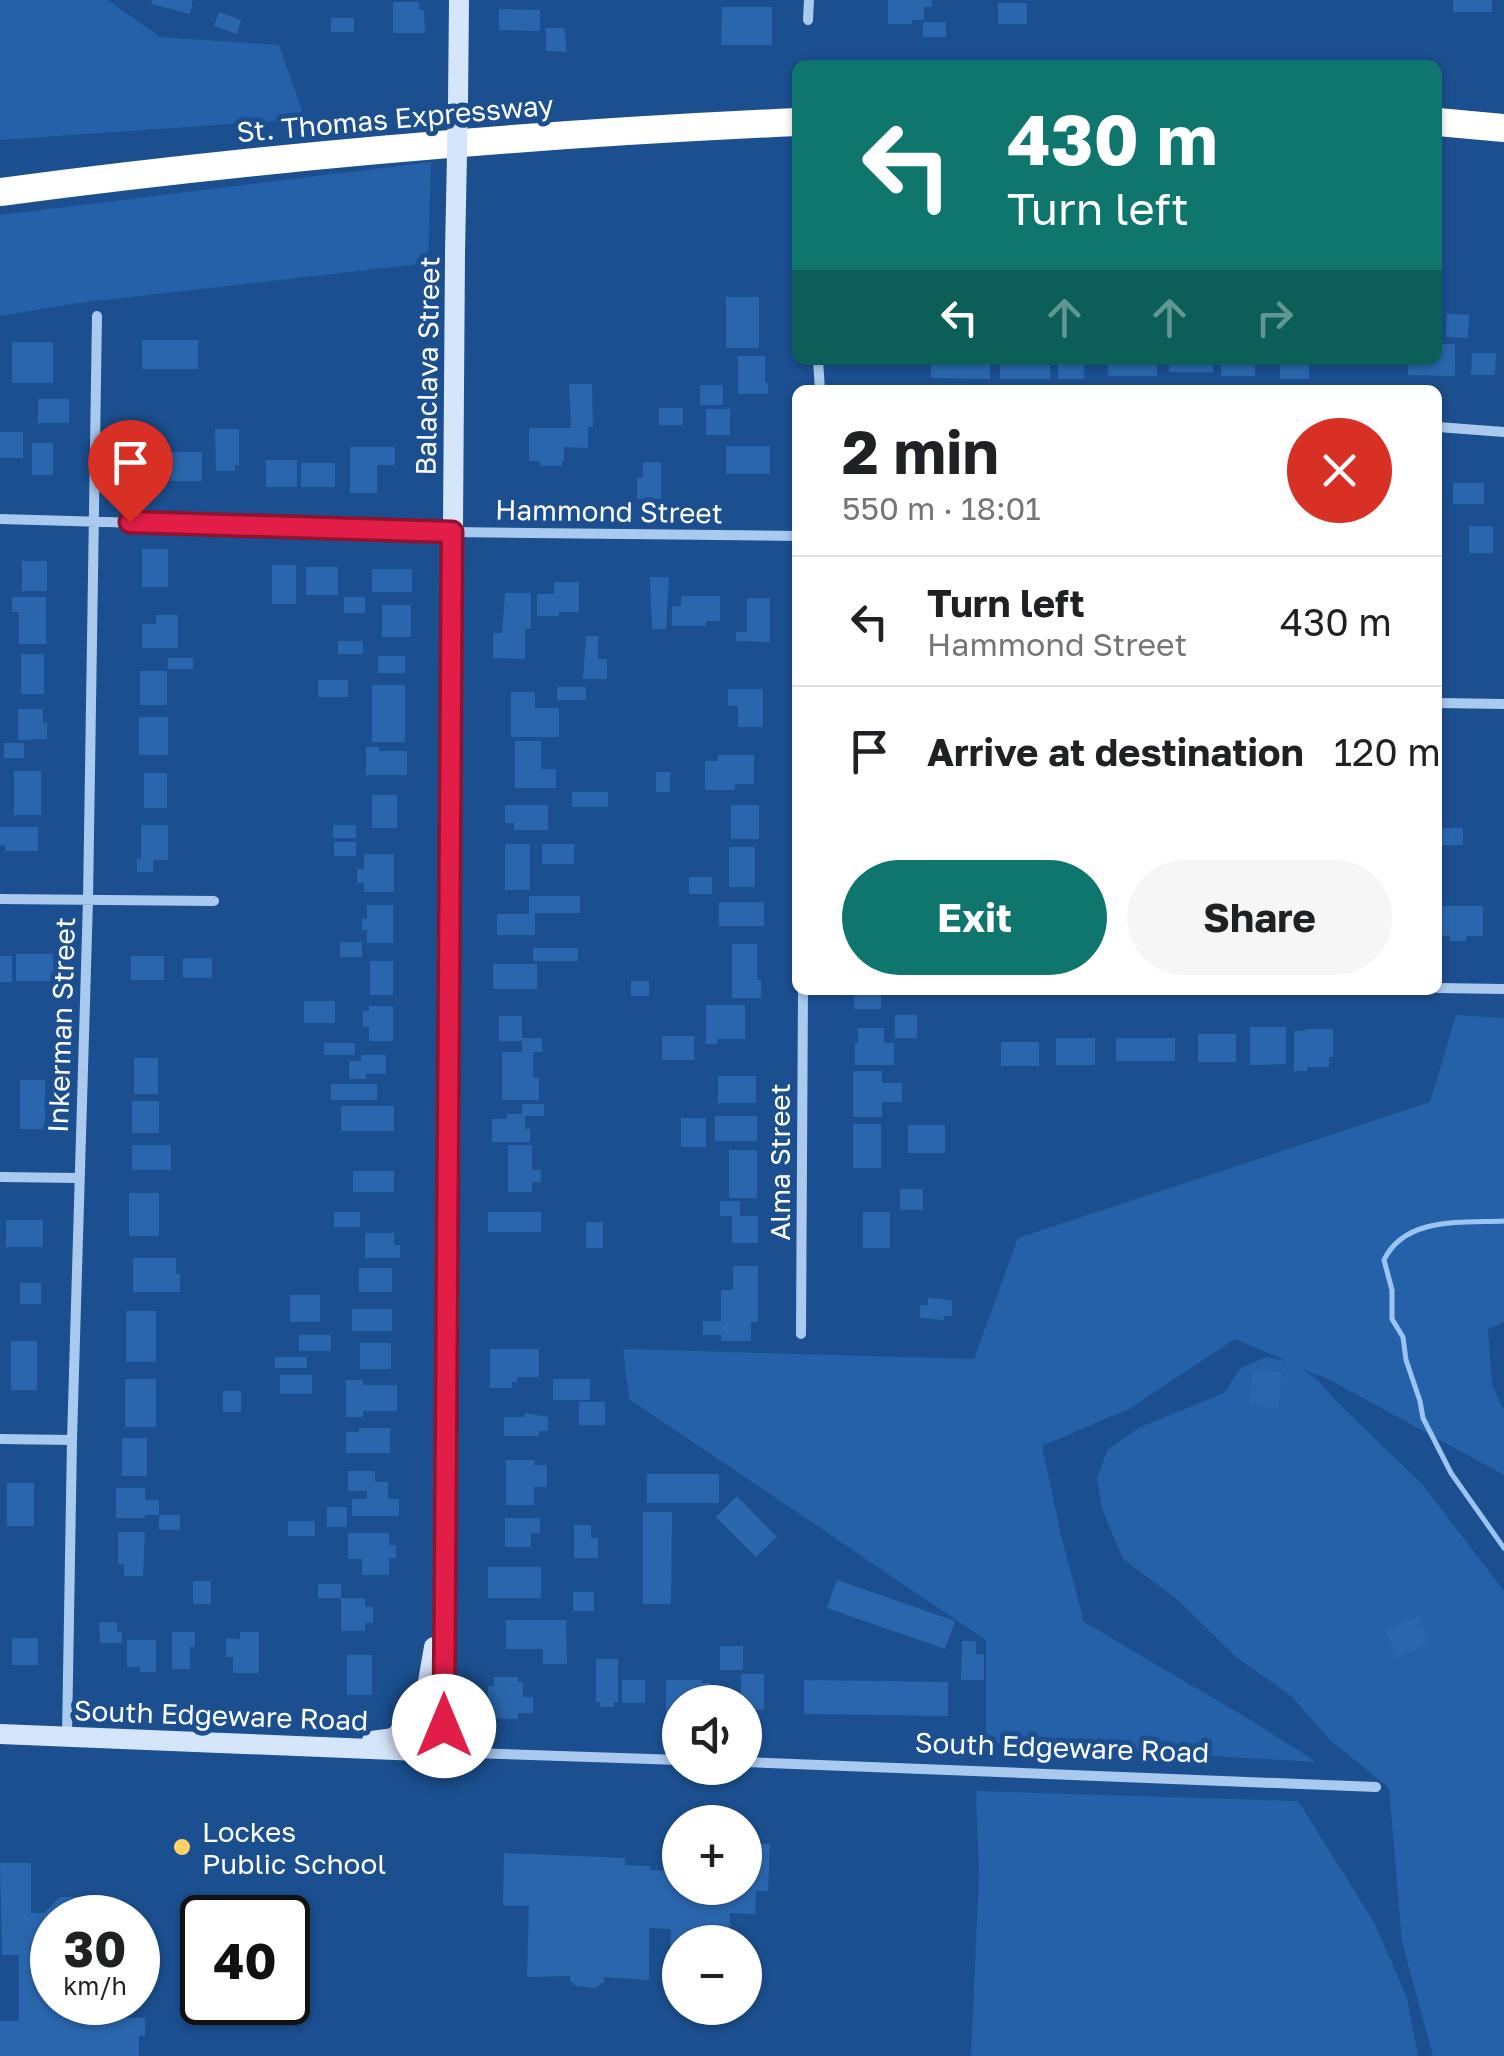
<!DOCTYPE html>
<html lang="en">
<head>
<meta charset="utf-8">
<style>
  body { margin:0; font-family:"Golos Text",sans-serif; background:#f6f6f6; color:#202124; height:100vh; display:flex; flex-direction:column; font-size:38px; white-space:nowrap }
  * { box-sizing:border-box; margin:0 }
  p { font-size:32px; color:#757577 }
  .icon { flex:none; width:55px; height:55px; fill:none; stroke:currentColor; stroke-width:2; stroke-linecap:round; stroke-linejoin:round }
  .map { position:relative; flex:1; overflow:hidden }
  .sheet { position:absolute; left:792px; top:385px; width:650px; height:610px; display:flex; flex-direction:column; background:#fff; border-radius:15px; box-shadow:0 2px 8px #0004 }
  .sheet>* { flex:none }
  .guide { position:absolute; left:792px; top:60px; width:650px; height:305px; border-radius:15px; box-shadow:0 2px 8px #0004; background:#0f766e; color:#fff; overflow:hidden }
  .buttons { position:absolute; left:662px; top:1685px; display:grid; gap:20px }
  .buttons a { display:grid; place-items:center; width:100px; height:100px; border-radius:50%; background:#fff; box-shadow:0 2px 8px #0004; font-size:50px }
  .speed { position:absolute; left:30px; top:1895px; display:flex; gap:20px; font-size:50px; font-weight:700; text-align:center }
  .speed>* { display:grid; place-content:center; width:130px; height:130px; border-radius:50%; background:#fff; box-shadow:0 2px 8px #0004; line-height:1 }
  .speed small { font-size:25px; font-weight:400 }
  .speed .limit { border:5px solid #111; border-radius:15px; background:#fff; color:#111 }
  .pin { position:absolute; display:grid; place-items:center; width:85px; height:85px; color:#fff; margin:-102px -42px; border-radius:50% 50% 50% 0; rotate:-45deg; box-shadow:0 0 10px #0007 }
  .pin .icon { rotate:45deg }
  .me { position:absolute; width:110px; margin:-55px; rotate:0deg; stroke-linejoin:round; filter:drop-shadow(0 0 8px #0008) }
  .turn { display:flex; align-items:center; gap:35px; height:210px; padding:0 50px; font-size:45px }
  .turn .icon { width:130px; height:130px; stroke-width:2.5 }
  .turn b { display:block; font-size:70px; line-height:85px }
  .lanes { display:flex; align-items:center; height:95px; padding:0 50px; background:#0003; justify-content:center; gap:50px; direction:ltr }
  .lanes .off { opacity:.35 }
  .round { display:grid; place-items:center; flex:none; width:105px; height:105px; border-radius:52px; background:#f6f6f6 }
  .summary { display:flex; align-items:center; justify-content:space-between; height:170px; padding:0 50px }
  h1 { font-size:60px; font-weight:700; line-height:75px }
  .cta { display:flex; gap:20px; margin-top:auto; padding:20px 50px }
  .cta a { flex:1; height:115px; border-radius:60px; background:#0f766e; color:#fff; font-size:40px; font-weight:700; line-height:115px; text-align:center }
  .cta a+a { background:#f6f6f6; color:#202124 }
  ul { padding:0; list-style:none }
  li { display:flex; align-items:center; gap:30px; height:130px; padding:0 50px; border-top:2px solid #e0e0e0 }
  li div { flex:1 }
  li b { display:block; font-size:38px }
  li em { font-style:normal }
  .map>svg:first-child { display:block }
  .green { fill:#2461a8 }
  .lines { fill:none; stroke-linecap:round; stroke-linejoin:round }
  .stream { stroke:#9cc4f0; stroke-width:5 }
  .building { fill:#2a66ad }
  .street { stroke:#a9c9ee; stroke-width:10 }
  .secondary { stroke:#d6e6fa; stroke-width:20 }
  .highway { stroke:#fff; stroke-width:28 }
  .secondary-bridge { stroke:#d6e6fa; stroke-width:20 }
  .route-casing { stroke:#92132f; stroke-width:25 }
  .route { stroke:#e11d48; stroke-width:18 }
  .poi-dot { fill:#ffd166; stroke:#1b4f8f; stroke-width:4 }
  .labels { text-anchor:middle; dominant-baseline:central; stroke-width:10; stroke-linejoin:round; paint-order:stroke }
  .street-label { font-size:28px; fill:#fff; stroke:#1b4f8f }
  .poi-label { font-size:28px; fill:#fff; stroke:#1b4f8f; text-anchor:start }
</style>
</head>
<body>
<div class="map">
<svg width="1504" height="2056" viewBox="0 0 1504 2056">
  <rect width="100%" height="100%" fill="#1b4f8f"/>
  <path class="green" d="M0 0H108L160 37 279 45 305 119 0 140Z
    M431 162 428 263 78 303 0 316V215Z
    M1456 1015 1504 1018V1322L1488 1329 1492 1384 1504 1411V1475L1328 1379 1302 1369 1319 1381 1334 1399 1423 1485 1504 1591V2056H1433L1402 1942 1389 1788 1331 1741 1291 1696 1236 1657 1177 1599 1123 1559 1102 1509 1097 1478 1108 1449 1138 1428 1224 1393 1240 1368 1266 1357 1287 1361 1235 1339 1131 1408 1042 1446 1061 1535 1084 1622 1257 1724 1316 1762 986 1743V1640L629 1399 623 1349 974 1359 1018 1238 1430 1102Z
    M976 1791 1298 1801 1375 1924 1407 1998 1418 2056H971L979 1876Z"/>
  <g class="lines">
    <path class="stream" d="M1504 1221C1463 1223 1405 1216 1384 1260L1392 1290V1319L1403 1337 1406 1360 1420 1401 1423 1418 1451 1473 1504 1548"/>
  </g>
  <path class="building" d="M152 0H193L190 14 151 4Z
    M888 0H932V7H924V20H912V24H888Z
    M1453 0H1492V12H1453Z
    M393 2H419V10H424L425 33H393Z
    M998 3H1027V24H998Z
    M722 7H772V45H721Z
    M499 9 540 10V31L499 30Z
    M219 12 241 20 237 34 214 26Z
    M331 18H354V32H331Z
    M923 22H946V37H923Z
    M546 28H564L567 52 546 51Z
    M726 297H759V348H726Z
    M1447 314 1469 315 1468 338 1446 337Z
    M142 340H198V369H142Z
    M12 342H53V383H12Z
    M1439 344H1455V376L1408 375V360H1438Z
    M1472 353H1496L1495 375H1471Z
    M738 356H765V383H768V394H738Z
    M931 360 990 361V379L931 378Z
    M1000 360H1050V379H1000Z
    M1058 360H1084V379H1058Z
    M1108 360H1157V376H1108Z
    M1169 360H1213V372H1169Z
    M1221 360H1255V376H1221Z
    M1280 360H1309V379H1280Z
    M569 384H592L593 427H588V448L564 447V461H562V466H540V461H529V428H571Z
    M700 385H723V405H700Z
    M38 399H69V423H38Z
    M659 408H683V425H659Z
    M706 409H730V435H706Z
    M215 429H239V465H235V471H216Z
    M0 432H23V458H0Z
    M32 443H53V475H32Z
    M726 446H770V474H726Z
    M350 447H395V465H377V493H350Z
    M134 448H160V482H134Z
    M171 452H202V481H171Z
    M266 460H297V487H266Z
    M643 462H661V499H637V478H643Z
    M301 463H335V487H301Z
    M1453 483H1484V504H1453Z
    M1469 526H1493V553H1469Z
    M142 549H168V587H142Z
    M22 561H47V591H22Z
    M272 565H296V604H272Z
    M306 567H338V595H306Z
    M372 569H412V592H372Z
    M650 577H669L666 629H652Z
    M554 582H579V612H559V616H537V594H554Z
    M505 593H531V629H525V659L493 658V633H502Z
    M681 596H720V621H706V626H672V606H681Z
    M12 597H46V644H19V612H12Z
    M344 597H365V613H344Z
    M747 598H770V642L736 641V632H747Z
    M382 605H411V637H382Z
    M156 615H178V648H142V624H156Z
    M586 636H598V659H607V679H583Z
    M338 641H363V654H338Z
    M21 654H44V694H21Z
    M378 656H405V673H378Z
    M168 658H193V669H168Z
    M140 671H167V705H140Z
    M318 680H348V697H318Z
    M372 685H405V742H372Z
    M557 687H586V700H557Z
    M728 689H763V727H738V706H728Z
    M511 692H535V708H559V737H511Z
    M18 709H43V723H47V739L18 740Z
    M139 717H168V755H139Z
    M515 741H541V769H556V788H515Z
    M4 743H24V758H4Z
    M366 747H379V751H407V775H366Z
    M718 755H754V784H735V790H705V761H718Z
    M14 771H41V815H14Z
    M656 772H670V792H656Z
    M144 773H167V808H144Z
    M572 792H608V807H572Z
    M372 795H397V828H372Z
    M505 805H548V830H514V823H505Z
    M731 805H759V839H731Z
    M141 825H168V860H153V872H137V859H141Z
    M333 825H356V838H333Z
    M0 827H38V851H5V845H0Z
    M1439 828H1463V845H1439Z
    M334 842H356V856H334Z
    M505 844H530V890H505Z
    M542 844H574V864H542Z
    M729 847H755V887H729Z
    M364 854H394V892H364V883H357V869H364Z
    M689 877H712V894H689Z
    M529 896H580V913H535V935H497V914H529Z
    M719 902H764V926H719Z
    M367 905H393V943H367V930H362V919H367Z
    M1438 906H1483V936H1466V941H1450V936H1438Z
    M340 942H362V957H340Z
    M732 944H757V980H761V998H732Z
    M533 948H578V961H533Z
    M16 954H53V981H16Z
    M0 956H12V982H0Z
    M131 956H164V980H131Z
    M183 958H212V978H183Z
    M370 961H393V995H370Z
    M493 964H537V989H493Z
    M631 981H649V996H631Z
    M854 990H881V1009H854Z
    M304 1001H335V1023H304Z
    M706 1005H745V1039H717V1044H706Z
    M369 1006H393V1041H369V1027H363V1011H369Z
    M895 1015H917V1038H895Z
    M499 1016H522V1038H542V1052H533V1078H539V1100H502V1052H522V1041H499Z
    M1250 1027H1286V1064L1250 1065Z
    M858 1028H884V1043H894V1065H855V1043H858Z
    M1305 1029H1333V1057H1329V1067H1307V1071H1294V1031H1305Z
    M1198 1034H1236V1062H1198Z
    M662 1036H694V1060H662Z
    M1056 1038H1095V1065H1056Z
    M1116 1038H1175V1061H1116Z
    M1001 1042H1039V1066H1001Z
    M324 1043H355V1055H324Z
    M361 1055H386V1074H366V1079H349V1061H361Z
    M134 1058H158V1094H134Z
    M853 1071H882V1083H902V1102H882V1117H853Z
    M718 1076H756V1103H718Z
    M20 1080H45V1129H20Z
    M331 1084H377V1100H331Z
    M132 1101H159V1133H132Z
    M522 1104H544V1116H525V1129H530V1142H492V1119H507V1114H522Z
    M341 1106H394V1131H341Z
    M715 1116H757V1141H715Z
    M681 1118H706V1147H681Z
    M853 1124H881V1168H853Z
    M908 1125H945V1153H908Z
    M132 1145H171V1170H132Z
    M508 1145H532V1170H541V1182H532V1192H508Z
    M729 1150H757V1198H729Z
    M353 1171H394V1192H353Z
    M900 1189H923V1210H900Z
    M129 1193H159V1236H129Z
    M720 1201H740V1216H758V1243H732V1216H720Z
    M334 1212H360V1227H334Z
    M488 1212H541V1232H488Z
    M863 1212H890V1248H863Z
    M6 1220H43V1247H6Z
    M586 1222H603V1248H586Z
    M365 1233H394V1245H400V1258H365Z
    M133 1258H176V1274H180V1292H133Z
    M733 1266H758V1322H751V1341H721V1335H703V1321H721V1290H733Z
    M359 1268H392V1292H359Z
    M20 1283H41V1304H20Z
    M290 1295H320V1322H290Z
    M928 1298 952 1300V1316H944V1320L920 1318V1305H928Z
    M352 1309H392V1331H352Z
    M126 1311H156V1362H126Z
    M299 1335H331V1351H299Z
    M11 1341H37V1390H11Z
    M360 1343H391V1369H360Z
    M490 1349H539V1377H517V1382H512V1388H490Z
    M275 1357H307V1368H275Z
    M1253 1369 1282 1372 1278 1408 1249 1405Z
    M280 1375H312V1394H280Z
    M125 1379H156V1427H125Z
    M553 1379H590V1400H553Z
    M346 1380H363V1385H397V1411H363V1417H346Z
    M223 1391H241V1412H223Z
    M579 1402H605V1425H579Z
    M525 1413 548 1417V1431H539V1436H504V1417H525Z
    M359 1428H390V1453H346V1432H359Z
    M122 1438H147V1476H122Z
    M506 1460H534V1465H547V1487H534V1505H506Z
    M348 1471H375V1482H388V1499H399V1516H352V1499H367V1491H348Z
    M647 1474H719V1503H647Z
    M7 1483H34V1526H7Z
    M116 1488H145V1500H159V1515H145V1518H116Z
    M737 1496 777 1537 756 1557 716 1517Z
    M327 1507H347V1527H327Z
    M643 1512H672L671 1604H643Z
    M159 1515H180V1530H159Z
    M505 1518H540V1533H531V1547H505Z
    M288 1521H315V1536H288Z
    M574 1525H591V1538H598V1558H574Z
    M118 1532H145L143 1576H124V1564H118Z
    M348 1533H389V1545H396V1558H389V1575H362V1559H348Z
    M488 1567H541V1598H488Z
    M837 1580 955 1621 945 1649 827 1608Z
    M193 1581H211V1604H193Z
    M318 1584H341V1598H318Z
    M573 1592H594V1611H573Z
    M341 1598H365V1607H373V1623H365V1631H341Z
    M1419 1616 1429 1644 1396 1658 1385 1630Z
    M506 1620H566L567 1664H543V1649H506Z
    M99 1622H117V1632H122V1643H100Z
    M172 1632H195V1647H190V1669H172Z
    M240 1632H259V1673H233V1657H226V1638L240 1639Z
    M12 1638H38V1665H12Z
    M127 1640H156V1672H140V1667H127Z
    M962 1641H976V1654H984V1680H961Z
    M720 1646H743V1670H720Z
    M347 1655H372V1695H347Z
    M596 1659H618V1702H614V1707H600V1702H596Z
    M741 1674H764V1710H745V1702H741Z
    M494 1677H518V1682H523V1697H533V1713H518V1719L488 1718V1686H494Z
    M622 1680H645V1703H622Z
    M666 1680H702V1683H711V1701L680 1702V1721H666Z
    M804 1680 948 1682V1716L804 1714Z
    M745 1843 770 1844 768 1891H756L755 1914 730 1913 729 1942H680V1977H670L671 1929 649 1928V1980L604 1977V1982L596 1988 576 1986 570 1981V1976L527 1977 529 1906H503L504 1853 625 1858V1865L650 1866V1870L680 1871V1888H745Z
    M0 1863H31V1913H44L60 1897H88V1902H115V1918H52V2002H125V2018H145V2036H139V2056H0V2021H19V1955H2Z"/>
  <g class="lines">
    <path class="street" d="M808 20 809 0
      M818 360 820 390
      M1438 427 1504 432
      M0 519 452 532 798 536
      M1438 703 1504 704
      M0 899 214 901
      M1438 988 1504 989
      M0 1177 79 1178
      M801 1334 803 990
      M0 1439 72 1440
      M67 1735 72 1440 88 900 97 316
      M444 1752 680 1760
      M745 1762 1376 1787"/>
    <path class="secondary" d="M458 103 459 0
      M0 1734 444 1752 455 253
      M372 1741 394 1738 424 1705 434 1647"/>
    <path class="highway" d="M1438 122 1504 128
      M0 192C264 157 531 134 798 122"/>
    <path class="secondary-bridge" d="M455 253 458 103"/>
  </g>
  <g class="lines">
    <defs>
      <path id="route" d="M130 522 452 532 444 1726"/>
    </defs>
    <use href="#route" class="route-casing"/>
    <use href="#route" class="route"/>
  </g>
  <circle class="poi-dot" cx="182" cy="1847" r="10"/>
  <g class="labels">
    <g class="street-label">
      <text transform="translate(395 118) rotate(-5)">St. Thomas Expressway</text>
      <text transform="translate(427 366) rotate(-89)">Balaclava Street</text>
      <text transform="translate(609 511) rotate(1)">Hammond Street</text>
      <text transform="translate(61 1025) rotate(-88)">Inkerman Street</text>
      <text transform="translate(779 1162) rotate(-90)">Alma Street</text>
      <text transform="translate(221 1715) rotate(2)">South Edgeware Road</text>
      <text transform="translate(1062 1747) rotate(2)">South Edgeware Road</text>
    </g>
    <g class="poi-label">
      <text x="202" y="1831">Lockes<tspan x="202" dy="32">Public School</tspan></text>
    </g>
  </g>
</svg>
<div class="buttons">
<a><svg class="icon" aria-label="sound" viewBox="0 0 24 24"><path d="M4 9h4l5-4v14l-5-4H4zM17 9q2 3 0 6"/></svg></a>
<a>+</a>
<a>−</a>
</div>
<div class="speed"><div>30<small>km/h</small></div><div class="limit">40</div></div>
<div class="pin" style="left:130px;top:522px;background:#d93025"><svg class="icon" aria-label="arrive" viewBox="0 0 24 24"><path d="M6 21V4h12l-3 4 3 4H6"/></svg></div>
<svg class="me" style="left:444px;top:1726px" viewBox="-20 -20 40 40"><circle r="19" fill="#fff"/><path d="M0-13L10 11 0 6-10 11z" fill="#e11d48"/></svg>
<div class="guide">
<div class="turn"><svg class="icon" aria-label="left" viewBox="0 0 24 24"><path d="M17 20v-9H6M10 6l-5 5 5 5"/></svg><div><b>430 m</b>Turn left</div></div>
<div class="lanes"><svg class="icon" aria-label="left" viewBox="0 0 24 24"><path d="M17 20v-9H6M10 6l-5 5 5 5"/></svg><svg class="icon off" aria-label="ahead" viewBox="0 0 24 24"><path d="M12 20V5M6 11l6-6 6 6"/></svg><svg class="icon off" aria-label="ahead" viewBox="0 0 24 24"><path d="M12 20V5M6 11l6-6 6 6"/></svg><svg class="icon off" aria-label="right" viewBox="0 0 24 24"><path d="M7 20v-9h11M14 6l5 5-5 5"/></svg></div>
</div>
<section class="sheet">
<div class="summary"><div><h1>2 min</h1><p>550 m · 18:01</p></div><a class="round" style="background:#d93025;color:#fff"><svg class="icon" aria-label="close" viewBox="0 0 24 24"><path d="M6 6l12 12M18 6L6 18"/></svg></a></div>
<ul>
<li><svg class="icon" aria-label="left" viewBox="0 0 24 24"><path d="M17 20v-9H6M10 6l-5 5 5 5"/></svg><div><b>Turn left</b><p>Hammond Street</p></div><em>430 m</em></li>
<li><svg class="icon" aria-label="arrive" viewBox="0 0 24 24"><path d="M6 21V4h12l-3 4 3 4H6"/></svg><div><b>Arrive at destination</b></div><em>120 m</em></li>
</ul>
<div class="cta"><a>Exit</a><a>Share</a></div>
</section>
</div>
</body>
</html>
